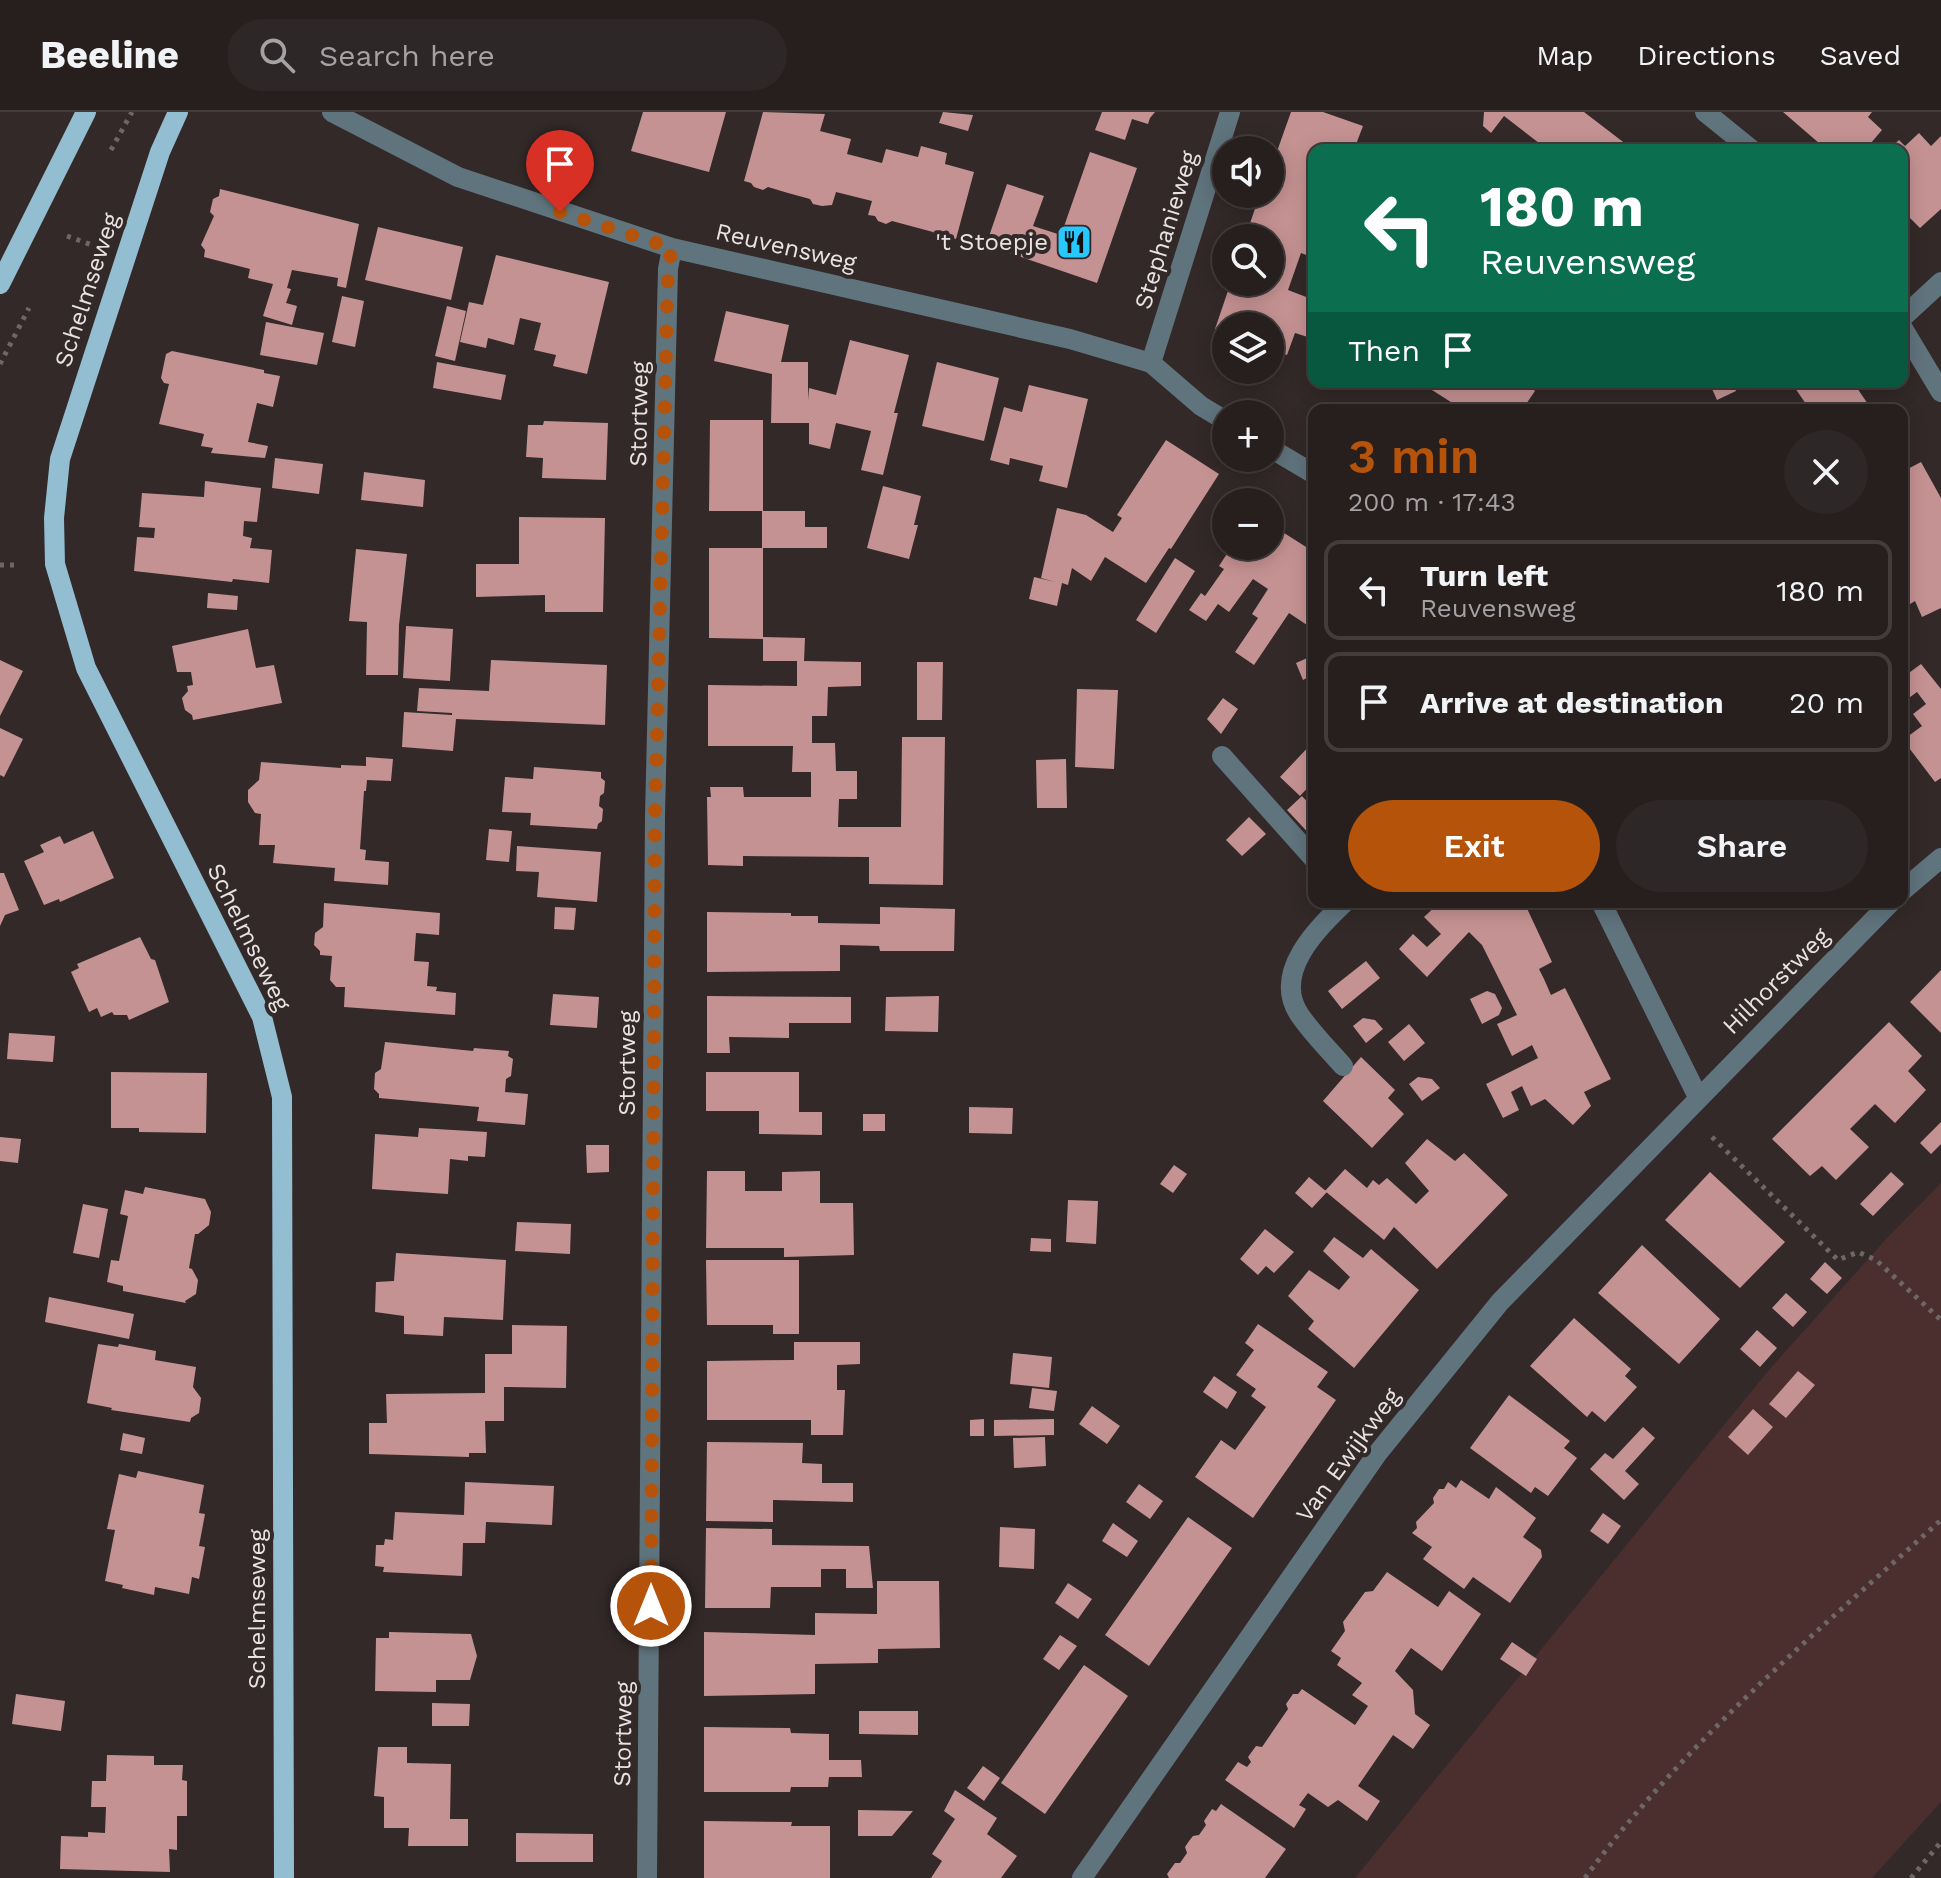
<!DOCTYPE html>
<html lang="en">
<head>
<meta charset="utf-8">
<style>
  body { margin:0; font-family:"Work Sans",sans-serif; background:#2e2727; color:#f1f3f6; height:100vh; display:flex; flex-direction:column; font-size:30px; white-space:nowrap }
  * { box-sizing:border-box; margin:0 }
  p { font-size:26px; color:#a4a2a4 }
  .icon { flex:none; width:44px; height:44px; fill:none; stroke:currentColor; stroke-width:2; stroke-linecap:round; stroke-linejoin:round }
  .map { position:relative; flex:1; overflow:hidden }
  .panel { position:absolute; left:1308px; top:292px; width:600px; height:504px; display:flex; flex-direction:column; background:#261f1e; border-radius:16px; box-shadow:0 4px 20px #0003,0 0 0 2px #423d3c }
  .panel>* { flex:none }
  .top-card { position:absolute; left:1308px; top:32px; width:600px; height:244px; border-radius:16px; box-shadow:0 4px 20px #0003,0 0 0 2px #423d3c; background:#0b6e4f; color:#fff; overflow:hidden }
  .tools { position:absolute; left:1212px; top:24px; display:grid; gap:16px }
  .tools a { display:grid; place-items:center; width:72px; height:72px; border-radius:50%; background:#261f1e; box-shadow:0 4px 20px #0003,0 0 0 2px #423d3c; font-size:40px }
  .pin { position:absolute; display:grid; place-items:center; width:68px; height:68px; color:#fff; margin:-82px -34px; border-radius:50% 50% 50% 0; rotate:-45deg; box-shadow:0 0 8px #0007 }
  .pin .icon { rotate:45deg }
  .me { position:absolute; width:88px; margin:-44px; rotate:0deg; stroke-linejoin:round; filter:drop-shadow(0 0 6px #0008) }
  .turn { display:flex; align-items:center; gap:28px; height:168px; padding:0 40px; font-size:36px }
  .turn .icon { width:104px; height:104px; stroke-width:2.5 }
  .turn b { display:block; font-size:56px; line-height:68px }
  .then { display:flex; align-items:center; height:76px; padding:0 40px; background:#0003; gap:16px; font-size:30px }
  .round { display:grid; place-items:center; flex:none; width:84px; height:84px; border-radius:42px; background:#2e2727 }
  .head { display:flex; align-items:center; justify-content:space-between; height:136px; padding:0 40px }
  h1 { font-size:48px; font-weight:600; line-height:60px; color:#b45309 }
  .primary-button { display:flex; gap:16px; margin-top:auto; padding:16px 40px }
  .primary-button a { flex:1; height:92px; border-radius:48px; background:#b45309; color:#fff; font-size:32px; font-weight:600; line-height:92px; text-align:center }
  .primary-button a+a { background:#2e2727; color:#f1f3f6 }
  ul { padding:0; list-style:none }
  li { display:flex; align-items:center; gap:24px; height:100px; margin:0 16px 12px; padding:0 24px; border:4px solid #423d3c; border-radius:16px }
  li div { flex:1 }
  li b { display:block; font-size:30px }
  li em { font-style:normal }
  header { display:flex; align-items:center; gap:48px; box-sizing:border-box; height:112px; padding:0 40px; background:#261f1e; border-bottom:2px solid #423d3c }
  header strong { font-size:38px }
  nav { display:flex; gap:44px; margin-inline-start:auto; font-size:28px }
  .search { width:560px; height:72px; background:#2e2727; display:flex; align-items:center; gap:20px; box-sizing:border-box; padding:0 28px; border-radius:44px; color:#a4a2a4; font-size:30px }
  .map>svg:first-child { display:block }
  .green { fill:#4b2e2e }
  .building { fill:#c59293 }
  .lines { fill:none; stroke-linecap:round; stroke-linejoin:round }
  .path { stroke:#6f6766; stroke-width:5; stroke-dasharray:4 6; stroke-linecap:butt }
  .minor { stroke:#60747d; stroke-width:20 }
  .major { stroke:#93bdd0; stroke-width:20 }
  .route { stroke:#b45309; stroke-width:14; stroke-dasharray:0 25.2 }
  .labels { text-anchor:middle; dominant-baseline:central; stroke-width:8; stroke-linejoin:round; paint-order:stroke }
  .street-label { font-size:24px; fill:#e9e2e2; stroke:#322928 }
  .poi-label { font-size:24px; fill:#e9e2e2; stroke:#322928; text-anchor:end }
</style>
</head>
<body>
<header>
<strong>Beeline</strong>
<div class="search"><svg class="icon" aria-label="search" viewBox="0 0 24 24"><circle cx="10" cy="10" r="6"/><path d="M15 15l6 6"/></svg>Search here</div>
<nav><a>Map</a><a>Directions</a><a>Saved</a></nav>
</header>
<div class="map">
<svg width="1941" height="1766" viewBox="0 0 1941 1766">
  <rect width="100%" height="100%" fill="#322928"/>
  <path class="green" d="M1941 1071V1690L1872 1766H1355L1768 1259 1886 1127Z"/>
  <path class="building" d="M643 0H726L709 60 631 39Z
    M763 0 825 2 820 19 851 27 847 42 882 51 886 37 918 45 921 34 947 41 945 52 974 60 956 127 950 125 945 127 936 125 933 120 892 109 886 112 878 109 875 104 868 103 872 89 836 80 832 93 822 94 813 92 810 87 788 81 768 75 763 78 754 75 751 71 744 69Z
    M943 0 973 3 968 19 939 11Z
    M1102 0H1155L1150 6 1148 12 1132 7 1125 28 1095 18Z
    M1291 0H1323L1363 14 1355 35 1363 38H1314V146L1301 141 1288 178 1314 188V227L1295 221 1287 243 1270 237V214H1226V239L1212 235 1218 218 1215 217 1231 170H1270V126H1245L1260 82H1270V59Z
    M1484 0H1584L1631 36 1548 38 1504 4 1491 21 1483 14Z
    M1783 0H1872L1868 5 1882 18 1865 38H1827Z
    M1919 21 1931 34 1941 24V97L1920 116 1902 98V38H1888L1899 28 1905 34Z
    M1090 40 1137 56 1097 171 986 133 1007 72 1044 84 1033 114 1061 123Z
    M220 77 359 112 346 176 337 174 338 166 292 158 287 176 291 177 286 191 297 194 292 213 263 204 273 172 248 166 250 157 204 145 205 138 201 133 214 104 210 100 213 87 219 84Z
    M378 115 463 135 451 188 365 168Z
    M496 143 609 170 587 262 553 254 556 243 534 238 541 211 520 206 514 233 488 226 486 236 460 230 469 190 483 193Z
    M342 184 364 189 355 235 332 230Z
    M447 194 466 199 455 249 435 244Z
    M726 199 789 213 781 250H808V288L809 276 836 283 850 228 909 243 894 301H898L883 363 861 358 871 319 836 311 830 337 809 332V311H771L772 262 714 249Z
    M266 210 324 221 317 253 260 243Z
    M172 239 264 258V261L280 264 273 295 257 291 248 330 268 334 265 346 211 341 213 336 201 334 204 322 159 312 169 272 164 271 161 266 166 242Z
    M437 250 506 263 501 288 433 276Z
    M937 250 999 266 984 329 922 314Z
    M1437 270H1525L1535 279 1522 298H1449L1454 292 1432 278Z
    M1709 270H1732L1736 279 1717 288Z
    M1791 270H1853L1872 298H1810Z
    M1029 273 1088 287 1067 376 1039 369 1043 354 1010 346 1009 353 990 348 1004 295 1022 300Z
    M710 308H763V399H805V415H827V436H762V399H709Z
    M544 309 608 311 606 368 542 366 543 346 526 345 528 313H543Z
    M1166 328 1219 362 1171 437 1169 436 1146 471 1105 445 1091 469 1072 456 1068 473 1062 471 1057 494 1029 487 1034 465 1055 470 1041 466 1057 396 1086 403 1113 420 1122 406 1117 403Z
    M275 346 323 352 319 382 272 376Z
    M1921 350 1941 386V496L1922 505 1915 489 1902 497V465L1904 464 1902 459V360Z
    M364 360 425 368 423 395 361 388Z
    M205 369 261 376 257 410 244 409 243 424 252 426 250 436 272 438 269 471 233 467 232 470 134 459 137 425 154 426 155 416 139 415 142 381 204 385Z
    M883 374 921 384 914 413H918L909 447 867 436Z
    M519 405 605 406 603 500H545V483L476 485V452H519Z
    M1270 412 1314 440V508L1307 513 1289 501 1254 553 1235 540 1258 506 1252 502 1268 477 1253 467 1229 500 1218 492 1206 509 1189 498 1201 481 1205 484 1224 457 1219 454 1232 434H1270Z
    M709 436H763V527L709 526Z
    M356 437 407 442 399 513 398 563H366L367 510 349 509Z
    M1175 446 1195 459 1156 521 1136 508Z
    M208 481 238 484 237 498 207 496Z
    M406 514 453 517 450 569 403 566Z
    M248 517 256 556 274 553 282 591 193 608 192 603 185 598 182 586 188 579 187 574 193 573 191 560H177L172 534Z
    M763 525 805 526 804 549 861 550V574L828 575 827 604H812V631H835L836 659H857V687H839L838 715H901L902 625H945L943 773 869 772V745L743 744V754L708 753 707 685H711L710 675H743L744 685H811V660H792L793 634H708V573L797 574V549H763Z
    M1314 543V562L1303 568 1296 551Z
    M0 548 23 559 0 604Z
    M491 548 607 553 605 613 456 607 453 639 402 635 404 600 452 603V601L417 599 419 576 489 579Z
    M917 550H943L942 608H917Z
    M1921 552 1941 577V666L1935 670 1903 628 1922 614 1913 602 1926 592 1917 580 1902 591V566Z
    M1077 577 1118 578 1114 657 1075 655Z
    M1223 586 1238 597 1221 622 1207 607Z
    M0 616 23 627 4 665 0 663Z
    M1314 629V669L1300 684 1280 665Z
    M366 645 393 647 391 669 367 668 366 679H364L360 737 366 738 365 748 389 750 388 773 334 769 335 756 273 751 275 733H259L261 702 255 701 248 690V678L259 668 261 650 341 656V653L366 654Z
    M1066 647 1067 696H1037L1036 648Z
    M534 655 601 660V666L605 669 604 681 600 684 599 694 603 697 602 709 598 712 597 717 530 713 531 701 502 700 505 665 533 667Z
    M1302 684 1314 697V727L1287 698Z
    M1249 705 1266 722 1242 744 1226 728Z
    M489 717 512 719 509 750 486 748Z
    M93 719 114 766 60 790 59 787 44 793 24 749 44 740 40 733 60 724 64 732Z
    M517 734 601 740 597 790 537 785 539 760 516 759Z
    M0 761H4L19 798 5 803 0 814Z
    M1440 790H1524L1552 850 1539 857 1544 867 1551 883 1565 876 1611 967 1584 980 1591 994 1573 1013 1545 987 1531 994 1522 974 1511 980 1519 998 1503 1006 1486 972 1538 946 1532 933 1512 944 1497 912 1517 903 1482 833 1469 820 1427 865 1399 837 1413 822 1427 835 1441 822 1424 805Z
    M324 791 440 801 439 823 416 821 414 849 429 850 427 874 437 875 436 879 456 881 455 903 344 895 345 875H336L330 868 332 844 320 843V839L314 833 315 821 323 815Z
    M555 795 576 796 574 818 554 817Z
    M880 795 955 797 954 839H880L879 834 840 833V859L707 860V800L791 801V804H818V811L880 812Z
    M140 825 151 847 155 848 169 890 129 908 127 903H114L112 900 101 905 97 896 89 900 71 860 79 856 77 852Z
    M1366 849 1380 866 1342 897 1328 879Z
    M1941 858V921L1910 890Z
    M1487 879 1495 882 1502 896 1499 903 1482 912 1470 887Z
    M553 882 599 885 597 916 550 913Z
    M707 884 851 885V911H789V926L729 925 730 941H707Z
    M939 884 938 920 885 919 886 885Z
    M1363 906 1375 908 1383 917 1366 931 1353 914Z
    M1889 910 1922 944 1908 959 1926 978 1895 1011 1875 992 1850 1017 1869 1035 1836 1068 1822 1054 1810 1064 1772 1027Z
    M1409 912 1425 931 1404 949 1388 930Z
    M9 921 55 924 53 950 7 947Z
    M385 930 473 939 474 936 509 939 508 944 513 947 511 964 506 967 505 980 528 982 525 1013 477 1009 479 995 379 986V982L374 977 375 961 381 957Z
    M1361 945 1395 978 1388 986 1404 1002 1372 1036 1323 989Z
    M111 960 207 961 206 1021 139 1020V1016H111Z
    M706 960H799V1000H822V1023L759 1022V999H706Z
    M1418 965 1432 967 1440 976 1422 989 1409 972Z
    M969 995 1013 996 1012 1022 969 1021Z
    M863 1002H885V1019H863Z
    M1941 1010V1032L1931 1042 1920 1031Z
    M419 1016 487 1020 485 1045 468 1044V1049L450 1047 448 1082 372 1077 375 1022 418 1025Z
    M0 1025 21 1027 18 1051 0 1049Z
    M1427 1027 1455 1049 1464 1041 1508 1083 1437 1157 1394 1115 1384 1128 1325 1079 1345 1057 1367 1076 1373 1068 1379 1073 1387 1066 1416 1092 1429 1079 1405 1051Z
    M586 1033H609V1060L587 1061Z
    M1174 1053 1187 1062 1173 1081 1160 1072Z
    M707 1059H745V1079H782V1060L820 1059V1091H853L854 1143 784 1145V1136H706Z
    M1710 1060 1785 1130 1740 1176 1665 1108Z
    M1891 1060 1904 1072 1873 1104 1860 1092Z
    M1309 1065 1327 1080 1312 1096 1295 1081Z
    M145 1075 205 1087 211 1100 209 1113 198 1122H195L189 1156 192 1157 198 1168 196 1182 185 1189 186 1191 123 1179V1174L107 1170 111 1148 119 1149 128 1104 120 1102 125 1078 143 1082Z
    M1068 1088 1098 1089 1096 1132 1066 1130Z
    M83 1092 108 1097 99 1146 73 1141Z
    M517 1110 571 1112 570 1142 515 1139Z
    M1265 1117 1294 1140 1274 1161 1266 1154 1258 1163 1240 1147Z
    M1334 1125 1363 1146 1371 1137 1419 1178 1354 1256 1308 1217 1314 1209 1288 1184 1309 1158 1339 1178 1350 1165 1323 1139Z
    M1031 1126 1051 1127V1140L1030 1139Z
    M1642 1133 1720 1207 1679 1252 1598 1181Z
    M396 1141 506 1148 503 1208 444 1205 443 1224 404 1222V1204L375 1200 376 1170 394 1169Z
    M706 1148H799V1222H773V1213H707Z
    M1825 1150 1842 1166 1827 1182 1810 1167Z
    M1786 1181 1807 1200 1793 1215 1772 1196Z
    M49 1185 134 1202 129 1227 45 1210Z
    M1574 1206 1631 1257 1625 1264 1637 1275 1605 1310 1592 1299 1587 1305 1530 1254Z
    M1258 1212 1328 1260 1317 1275 1336 1288 1253 1406 1195 1365 1221 1328 1235 1338 1266 1295 1251 1284 1256 1277 1236 1263 1254 1238 1245 1231Z
    M512 1213 567 1214 566 1276 504 1275V1309H485L486 1341H469V1345L369 1342V1311H387L386 1282 485 1281V1242H512Z
    M1757 1218 1777 1236 1760 1255 1740 1237Z
    M794 1230H860V1252L837 1253V1278H845L843 1323H811V1308H707V1249L794 1248Z
    M98 1232 118 1235 119 1232 156 1239 155 1248 196 1255 193 1275 201 1286 199 1301 191 1306 190 1310 111 1298 112 1296 87 1291Z
    M1013 1241 1052 1245 1049 1276 1010 1272Z
    M1798 1259 1815 1273 1786 1306 1769 1292Z
    M1214 1264 1237 1280 1227 1297 1203 1280Z
    M1032 1276 1057 1279 1054 1299 1029 1296Z
    M1509 1283 1570 1329 1564 1336 1577 1346 1548 1384 1535 1375 1531 1381 1470 1336Z
    M1092 1294 1120 1314 1107 1332 1079 1312Z
    M1753 1297 1773 1315 1748 1343 1728 1325Z
    M984 1307V1324H970V1308Z
    M1054 1307V1323L994 1324V1308Z
    M1643 1315 1655 1326 1625 1359 1639 1372 1624 1388 1590 1357 1605 1341 1613 1347Z
    M123 1321 145 1326 142 1342 120 1338Z
    M1045 1325 1046 1354 1014 1356 1013 1326Z
    M707 1330 803 1331 802 1351 822 1352V1371H853V1390L773 1388V1410L706 1409Z
    M138 1359 204 1373 199 1401 205 1402 199 1434 205 1435 199 1467 192 1465 189 1482 155 1475 154 1483 122 1476 123 1473 105 1469 115 1418 107 1417 119 1362 136 1366Z
    M1461 1368 1489 1387 1496 1375 1536 1406 1523 1425 1541 1438 1542 1445 1510 1491 1473 1465 1464 1477 1423 1447 1432 1435 1412 1421 1417 1416 1416 1410 1434 1391 1433 1386 1439 1377H1444L1448 1370 1456 1376Z
    M465 1370 554 1374 552 1413 486 1410 485 1431H463L462 1464 383 1460 384 1455 375 1454 376 1433H384L385 1427 393 1428 395 1400 464 1403Z
    M1139 1372 1163 1389 1150 1407 1126 1390Z
    M1603 1401 1621 1414 1608 1432 1590 1419Z
    M1188 1405 1232 1436 1149 1554 1105 1523Z
    M1113 1411 1138 1429 1127 1445 1102 1429Z
    M1000 1415 1035 1417 1034 1457 999 1455Z
    M706 1416 772 1417V1433L869 1434 873 1476H846V1457H821V1475H771L770 1496H705Z
    M1387 1460 1438 1495 1449 1479 1481 1502 1442 1559 1411 1536 1395 1559 1413 1578 1415 1602 1430 1613 1413 1637 1393 1623 1358 1674 1380 1689 1367 1709 1338 1688 1328 1695 1308 1681 1299 1693 1306 1697 1294 1716 1225 1668 1238 1650 1247 1655 1251 1650 1248 1645 1256 1634 1262 1635 1288 1597 1286 1592 1293 1582H1298L1302 1577 1355 1613 1368 1594 1352 1583 1362 1571 1337 1553 1341 1546 1331 1539 1345 1519 1343 1510 1365 1480 1373 1479Z
    M877 1469H939L940 1536 878 1537V1551L815 1552V1582L704 1584V1520L815 1523V1501L877 1502Z
    M1068 1471 1092 1487 1078 1507 1055 1491Z
    M389 1520 471 1522 477 1544 470 1568H436V1580L375 1579 376 1526H389Z
    M1060 1523 1077 1534 1059 1558 1043 1547Z
    M1512 1530 1537 1547 1526 1564 1500 1547Z
    M1084 1553 1128 1584 1045 1702 1001 1671Z
    M16 1582 65 1589 61 1619 12 1612Z
    M432 1591 470 1592 469 1614H432Z
    M859 1599H918V1623L859 1622Z
    M704 1615 790 1616 791 1621 829 1622V1648H861L862 1665H829L828 1675H791L790 1680H704Z
    M378 1635H407V1651L451 1652 450 1707H468V1734H408L409 1716H384V1685L374 1684Z
    M107 1643 154 1644V1653H183L182 1668 187 1669V1704H177V1738L169 1737 170 1760 60 1757 61 1724 88 1725V1720L105 1721 106 1695H91L92 1669H106Z
    M983 1654 1000 1666 984 1689 967 1676Z
    M955 1678 997 1706 987 1722 1017 1744 1001 1766H931L942 1749 932 1742 955 1707 944 1699Z
    M1221 1692 1286 1737 1265 1766H1169L1167 1762 1175 1751H1180L1187 1741 1185 1735 1189 1729 1193 1724 1199 1723 1206 1713 1204 1709 1212 1697 1216 1699Z
    M858 1698 913 1699 892 1724H858Z
    M704 1709 792 1710 791 1714H830V1766H704Z
    M516 1721 593 1722V1750H516Z"/>
  <g class="lines">
    <path class="path" d="M111 38 132 0
      M67 124 92 133
      M0 252 29 196
      M0 453H19
      M1712 1025 1838 1148 1858 1140 1876 1148 1941 1208
      M1585 1766C1684 1630 1817 1520 1941 1408
      M1911 1766 1941 1730"/>
    <path class="minor" d="M332 0 458 65 672 136 1070 227 1151 251 1201 294 1226 309
      M1705 0 1752 38
      M1902 206 1941 170
      M1902 215 1941 280
      M1151 251 1230 0
      M1270 336 1314 362
      M1222 644 1314 747
      M1902 779 1941 746
      M1601 790 1698 985
      M1343 954C1328 937 1311 920 1299 902 1272 860 1318 816 1345 790
      M647 1766 655 704 668 157 672 136
      M1082 1766 1377 1342 1500 1190 1891 790"/>
    <path class="major" d="M178 0 160 40 60 347 54 406 55 452 86 556 262 905 282 985 284 1766
      M0 172 86 0"/>
  </g>
  <g class="lines">
    <path class="route" d="M560 100 672 136 668 157 655 704 651 1494"/>
  </g>
  <defs>
    <symbol id="restaurant-square" viewBox="-11 -11 22 22"><rect x="-9" y="-9" width="18" height="18" rx="4" fill="#28c8ff" stroke="#322928"/><path d="M-5-6h1v4h1v-4h1v4h1v-4h1v5L-1.5 .5V6h-2V.5L-5-1ZM5-6V6H3V1.5H1.5Q1.5-4 5-6Z" fill="#111"/></symbol>
  </defs>
  <g fill-rule="evenodd">
    <use href="#restaurant-square" x="1054" y="110" width="40" height="40"/>
  </g>
  <g class="labels">
    <g class="street-label">
      <text transform="translate(1166 118) rotate(-73)">Stephanieweg</text>
      <text transform="translate(786 135) rotate(13)">Reuvensweg</text>
      <text transform="translate(87 178) rotate(-72)">Schelmseweg</text>
      <text transform="translate(639 302) rotate(-89)">Stortweg</text>
      <text transform="translate(249 825) rotate(64)">Schelmseweg</text>
      <text transform="translate(1776 869) rotate(-45)">Hilhorstweg</text>
      <text transform="translate(627 951) rotate(-90)">Stortweg</text>
      <text transform="translate(1348 1343) rotate(-54)">Van Ewijkweg</text>
      <text transform="translate(257 1497) rotate(-90)">Schelmseweg</text>
      <text transform="translate(623 1622) rotate(-89)">Stortweg</text>
    </g>
    <g class="poi-label">
      <text x="1048" y="130">'t Stoepje</text>
    </g>
  </g>
</svg>
<div class="tools">
<a><svg class="icon" aria-label="sound" viewBox="0 0 24 24"><path d="M4 9h4l5-4v14l-5-4H4zM17 9q2 3 0 6"/></svg></a>
<a><svg class="icon" aria-label="search" viewBox="0 0 24 24"><circle cx="10" cy="10" r="6"/><path d="M15 15l6 6"/></svg></a>
<a><svg class="icon" aria-label="layers" viewBox="0 0 24 24"><path d="M12 4l9 5-9 5-9-5zM3 14l9 5 9-5"/></svg></a>
<a>+</a>
<a>−</a>
</div>
<div class="pin" style="left:560px;top:100px;background:#d93025"><svg class="icon" aria-label="arrive" viewBox="0 0 24 24"><path d="M6 21V4h12l-3 4 3 4H6"/></svg></div>
<svg class="me" style="left:651px;top:1494px" viewBox="-20 -20 40 40"><circle r="17" fill="#b45309" stroke="#fff" stroke-width="3"/><path d="M0-11L8 9 0 5-8 9z" fill="#fff"/></svg>
<div class="top-card">
<div class="turn"><svg class="icon" aria-label="left" viewBox="0 0 24 24"><path d="M17 20v-9H6M10 6l-5 5 5 5"/></svg><div><b>180 m</b>Reuvensweg</div></div>
<div class="then">Then<svg class="icon" aria-label="arrive" viewBox="0 0 24 24"><path d="M6 21V4h12l-3 4 3 4H6"/></svg></div>
</div>
<section class="panel">
<div class="head"><div><h1>3 min</h1><p>200 m · 17:43</p></div><a class="round"><svg class="icon" aria-label="close" viewBox="0 0 24 24"><path d="M6 6l12 12M18 6L6 18"/></svg></a></div>
<ul>
<li><svg class="icon" aria-label="left" viewBox="0 0 24 24"><path d="M17 20v-9H6M10 6l-5 5 5 5"/></svg><div><b>Turn left</b><p>Reuvensweg</p></div><em>180 m</em></li>
<li><svg class="icon" aria-label="arrive" viewBox="0 0 24 24"><path d="M6 21V4h12l-3 4 3 4H6"/></svg><div><b>Arrive at destination</b></div><em>20 m</em></li>
</ul>
<div class="primary-button"><a>Exit</a><a>Share</a></div>
</section>
</div>
</body>
</html>
